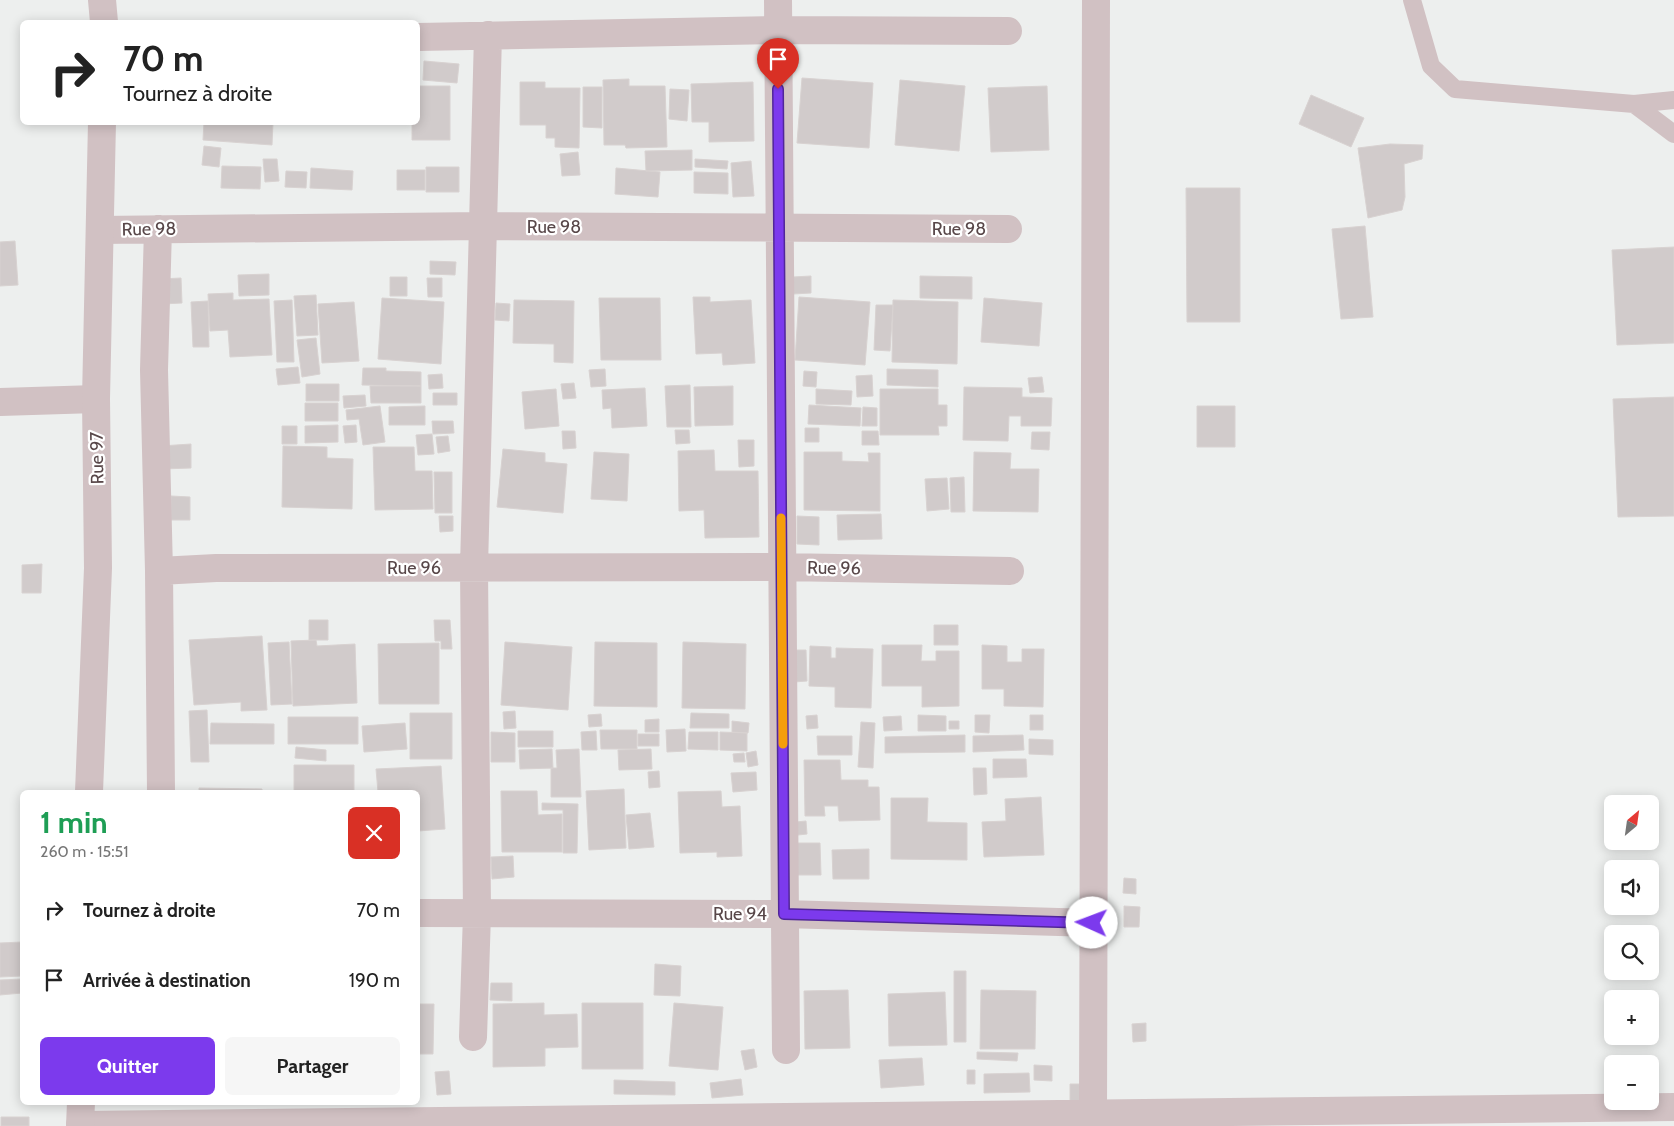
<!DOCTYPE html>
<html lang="fr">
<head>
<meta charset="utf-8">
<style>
  body { margin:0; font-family:Cabin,sans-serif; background:#f6f6f6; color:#222; height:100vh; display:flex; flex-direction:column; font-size:19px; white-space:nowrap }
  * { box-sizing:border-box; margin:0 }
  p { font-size:16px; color:#767676 }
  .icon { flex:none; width:28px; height:28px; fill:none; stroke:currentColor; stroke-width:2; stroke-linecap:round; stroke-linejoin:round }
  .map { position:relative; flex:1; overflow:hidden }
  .sheet { position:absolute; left:20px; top:790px; width:400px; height:315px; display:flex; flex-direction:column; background:#fff; border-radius:8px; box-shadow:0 2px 12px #0003 }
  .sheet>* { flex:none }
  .guide { position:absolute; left:20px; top:20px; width:400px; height:105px; border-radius:8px; box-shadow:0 2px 12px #0003; background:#fff; color:#222; overflow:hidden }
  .needle { width:32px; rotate:29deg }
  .controls { position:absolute; left:1604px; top:795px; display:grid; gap:10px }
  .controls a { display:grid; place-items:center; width:55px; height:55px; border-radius:8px; background:#fff; box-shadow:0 2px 12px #0003; font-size:25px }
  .pin { position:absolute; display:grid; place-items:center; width:42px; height:42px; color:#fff; margin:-51px -21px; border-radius:50% 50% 50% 0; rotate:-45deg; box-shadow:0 0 5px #0007 }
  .pin .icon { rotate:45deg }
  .me { position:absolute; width:55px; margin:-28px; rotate:272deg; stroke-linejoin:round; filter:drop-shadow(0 0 4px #0008) }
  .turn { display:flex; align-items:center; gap:18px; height:105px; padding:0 20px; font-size:22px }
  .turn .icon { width:65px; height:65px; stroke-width:2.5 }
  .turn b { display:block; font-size:35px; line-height:42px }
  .round { display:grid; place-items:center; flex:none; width:52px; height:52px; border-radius:8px; background:#f6f6f6 }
  .overview { display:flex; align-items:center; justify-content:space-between; height:85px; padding:0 20px }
  h1 { font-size:30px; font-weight:700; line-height:38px; color:#1e9e55 }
  .primary-button { display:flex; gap:10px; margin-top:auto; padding:10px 20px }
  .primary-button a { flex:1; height:58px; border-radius:8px; background:#7c3aed; color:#fff; font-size:20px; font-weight:700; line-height:58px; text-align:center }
  .primary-button a+a { background:#f6f6f6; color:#222 }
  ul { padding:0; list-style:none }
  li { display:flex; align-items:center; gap:15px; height:70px; padding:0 20px }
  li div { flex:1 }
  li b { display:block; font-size:19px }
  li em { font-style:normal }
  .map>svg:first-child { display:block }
  .building { fill:#d1cbcb; stroke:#d8d2d1 }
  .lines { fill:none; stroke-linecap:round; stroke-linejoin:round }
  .service { stroke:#d1c1c3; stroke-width:18 }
  .minor { stroke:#d1c1c3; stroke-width:28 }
  .tertiary { stroke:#d1c1c3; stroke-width:28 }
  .route-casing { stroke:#51269a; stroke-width:12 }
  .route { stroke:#7c3aed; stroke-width:9 }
  .slow { stroke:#f59e0b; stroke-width:9 }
  .labels { text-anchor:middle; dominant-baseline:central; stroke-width:4.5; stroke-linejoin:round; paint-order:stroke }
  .street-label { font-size:18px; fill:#584749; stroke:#fff }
</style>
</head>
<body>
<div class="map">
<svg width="1674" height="1126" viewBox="0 0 1674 1126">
  <rect width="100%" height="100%" fill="#edefee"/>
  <path class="building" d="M424 61 459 64 457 83 423 80Z
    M802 78 873 83 869 148 797 143Z
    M629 79V86H665L667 147 626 148 625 145H604L603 80Z
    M900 80 965 86 959 151 895 145Z
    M520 82H545V88H580L579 148 555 147V138H546V125H520Z
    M753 82 754 141 709 142V122H692L691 84Z
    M418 86H450V140H412V122H418Z
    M1047 86 1049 150 991 152 988 88Z
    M583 87H602V128L583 127Z
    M670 89 689 90 687 121 669 119Z
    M1311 95 1364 118 1351 147 1299 124Z
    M204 122H273L272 145 203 140Z
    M1390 144 1423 145 1422 159 1404 164 1405 197 1402 210 1368 218 1358 148Z
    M204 146 221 148 219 167 202 165Z
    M692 150V170L646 171 645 151Z
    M578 152 580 175 562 176 560 154Z
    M263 159H277L279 181 265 182Z
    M695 159 728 161 727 169 695 167Z
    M751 161 754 196 733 197 731 163Z
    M222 166 261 167 260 189 221 188Z
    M426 167H459V192H426Z
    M311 168 353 171 352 190 310 188Z
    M616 168 660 172 658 197 615 194Z
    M397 170H425V190H397Z
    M286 171 307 172 306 188 285 187Z
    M694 172 728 173V194L694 193Z
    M1186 188H1240V322H1187Z
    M1365 226 1373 317 1341 319 1332 229Z
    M15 241 18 285 0 286V242Z
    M1674 247V343L1617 345 1612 250Z
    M430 261 456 262 455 275 430 274Z
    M269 274V295L239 296 238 275Z
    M811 276V293L793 294V277Z
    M920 276 972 277V299L920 298Z
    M390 277H407V296H390Z
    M181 278 182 303 162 304 161 279Z
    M427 278H442V297H428Z
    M233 293V300L269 299 272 355 230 357 228 330 210 331 208 294Z
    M316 295 318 335 297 336 294 296Z
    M693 297H710V302L751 300 755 363 723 365 722 353 696 354Z
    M799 297 870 302 865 365 795 360Z
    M382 298 444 302 441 364 378 359Z
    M599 298H660L661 360H601Z
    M984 298 1042 303 1039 346 981 342Z
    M292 300 294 362H277L274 301Z
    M514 300 574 301 573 363 554 362V344L513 343Z
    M893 300 958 302 957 364 892 362Z
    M208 301 209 347H193L191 302Z
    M354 302 359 361 322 363 318 304Z
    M496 303 510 304 509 321 495 320Z
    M876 305H893L890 351 874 350Z
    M316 338 320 374 302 377 297 340Z
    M298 367 300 383 278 385 276 369Z
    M363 368H386V371L421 372V386L362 385Z
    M605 369 606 386 591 387 589 370Z
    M887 369 938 370V387L887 385Z
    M804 371 817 372 816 387 803 386Z
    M442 374 443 388 429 389 428 375Z
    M872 375 873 396 857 397 856 376Z
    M1042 377 1044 392 1030 393 1028 378Z
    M574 383 576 398 563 399 561 384Z
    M306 384H339V401H306Z
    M690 385 691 427H667L665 386Z
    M370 386H421V403H371Z
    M733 386V425L695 426 694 387Z
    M964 387 1022 388V397L1052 398 1051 426H1021V416H1009L1008 441 963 440Z
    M645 388 647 426 612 428 611 408 603 409 602 390Z
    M556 389 559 426 525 429 522 392Z
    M816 389 852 391 851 405 816 404Z
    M880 389H938V405H947V426H938L939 435H880Z
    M433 393H457V405H433Z
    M365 395 366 406 344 408 343 396Z
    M1674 397V516L1618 517 1613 399Z
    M305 403H338V421H305Z
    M809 405 861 408 860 426 808 424Z
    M380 406 385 442 363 445 359 419 347 420 346 410Z
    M425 406V425H389V407Z
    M1197 406H1235V447H1197Z
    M863 407 877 408V426H862Z
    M432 421H453L454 433 433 434Z
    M338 425V442L305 443V426Z
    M356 425 357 442 345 443 343 426Z
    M282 426H297V444H282Z
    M805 428H819V442H805Z
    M675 430H689L690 443 676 444Z
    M562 431H575L576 448 563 449Z
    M862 431H878L879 445H862Z
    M1032 432H1050L1049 450 1031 449Z
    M432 434 434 454 418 455 416 435Z
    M448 436 450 451 438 453 436 437Z
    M738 440H754V466L739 467Z
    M191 444V468L162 469 161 446Z
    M283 446 327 447V458L353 459 352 509 282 507Z
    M373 447H414L415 471H432L433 509 375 510Z
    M503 449 545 453V462L567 464 563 513 497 507Z
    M714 450 715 471H758L759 537 705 538 704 510 679 511 678 451Z
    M594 452 629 454 627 501 591 499Z
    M804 452H842V461L869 462 868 453H880V511L804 510Z
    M974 452 1011 453 1010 469H1039L1038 512 973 511Z
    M434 472H452V513H435Z
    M964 477 965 512H951L950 478Z
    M947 478 949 509 927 511 925 479Z
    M171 496 190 497V520H171Z
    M881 514 882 539 838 540 837 515Z
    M439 516H453V531L440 532Z
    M797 516 819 517V545L797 544Z
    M42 564 41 593H22V565Z
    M309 620H328V640H309Z
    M434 620H450L452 649H441V641H435Z
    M934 625H958V645H934Z
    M262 636 267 710 241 711V702L194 705 189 640Z
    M316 640 317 646 355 644 357 703 293 706 291 641Z
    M289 642 292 704 271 705 268 643Z
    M505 642 572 647 568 710 501 705Z
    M595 642 657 643V707L594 706Z
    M683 642 746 644 745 709 682 708Z
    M439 643V704H379L378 644Z
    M882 645H922L921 661H936V651H959V706L922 707V686H882Z
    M982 645 1007 646V662H1022V649H1044L1043 707 1004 706V689H982Z
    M810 646 831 647V658H836V648L873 649 871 708 835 707V687L809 686Z
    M792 650H806L807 681 794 682Z
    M207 710 209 762H191L189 711Z
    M515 711 516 728 504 729 503 712Z
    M410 713H452V759H410Z
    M691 713 729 714V728H690Z
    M601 714 602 726 589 727 588 715Z
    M817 715 818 728 807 729 806 716Z
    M918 715 946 716V731H918Z
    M975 715H990L989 733 975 732Z
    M1030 715H1043V730H1030Z
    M901 716 902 730 884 731 883 717Z
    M288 717H358V744H288Z
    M659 719V732H645V720Z
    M732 721 749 723 748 733 732 732Z
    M949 721H959V729H949Z
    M861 722 875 723 873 768 858 767Z
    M211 723 274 724V744H210Z
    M405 723 407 749 364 752 362 726Z
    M685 729 686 751 667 752 666 730Z
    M600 730H637V749H601Z
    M518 731H553V747H518Z
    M596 731 597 750H582L581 732Z
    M491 732 515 733V762H491Z
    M689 732H718V750L688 749Z
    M720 732 747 733V751L720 750Z
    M638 734H659V746H638Z
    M965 735V752L885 753V737Z
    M1023 735 1024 750 973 752V736Z
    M817 736H852V755H818Z
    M1029 739 1053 740V755L1029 754Z
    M296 747 326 750V761L295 758Z
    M552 749 553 768 520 769 519 750Z
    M579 749 581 797H551V768H557L556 750Z
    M651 749 652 769 619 770 618 750Z
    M756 751 758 765 748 767 746 753Z
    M744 753 745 762H734L733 754Z
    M993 759H1026L1027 777 993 778Z
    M804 760H840L841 780H868V787H879L880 820 839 821 838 806H824L825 816H805Z
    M294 765H354V792H275H294Z
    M441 766 445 829 418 831V792H378L376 769Z
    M973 768H986L987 794 974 795Z
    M659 771 660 787 649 788 648 772Z
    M756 772 757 790 733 792 731 773Z
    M199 788 262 789V792H199Z
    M624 789 626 848 589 850 586 791Z
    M501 791H537L538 815 562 814V852H502Z
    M721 791 722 807 740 806 742 856 717 857V852L680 853 678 792Z
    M1041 797 1044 855 984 857 982 822 1006 821 1005 799Z
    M891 798H928L927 822 967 823V860L891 859Z
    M542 803 578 804 577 853H563V810H542Z
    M650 813 654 847 629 849 626 815Z
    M806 821 807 834 798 835 796 822Z
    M796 843H820L821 875H796Z
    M869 849V879H833L832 850Z
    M513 856 514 877 492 879 491 857Z
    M1124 878 1136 879V894L1123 893Z
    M1124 906 1140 907 1139 927H1124Z
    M22 942V976L0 977V943Z
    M655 964 681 966 680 996 654 995Z
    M954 971H966V1042H954Z
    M22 979V993L0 995V980Z
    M491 983H512V1001L490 1000Z
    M848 990 850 1048 805 1049 804 991Z
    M981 990 1036 991 1035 1049H980Z
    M945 992 947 1045 889 1046 888 994Z
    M544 1003V1015L577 1014 578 1047 545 1048V1066L493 1067V1004Z
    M582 1003H643V1069H582Z
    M674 1003 723 1007 718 1070 669 1066Z
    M418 1004H434L433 1054H418Z
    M1146 1023V1041L1133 1042 1132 1024Z
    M754 1049 757 1067 745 1070 741 1051Z
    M977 1052 1018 1053 1017 1061 977 1059Z
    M922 1058 924 1085 881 1088 879 1060Z
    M1034 1065 1052 1066V1081L1034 1080Z
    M967 1070H975V1084H967Z
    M449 1071 451 1094 437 1095 435 1072Z
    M1029 1073 1030 1092 984 1093V1074Z
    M741 1079 743 1095 712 1098 710 1083Z
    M614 1080 675 1082V1095L614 1094Z
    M1070 1084H1089V1103L1070 1102Z
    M1 1117H29V1126H1Z"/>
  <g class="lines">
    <path class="service" d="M1412 0 1431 66 1455 89 1634 104 1674 134
      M1634 104 1674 100"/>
    <path class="minor" d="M778 0 786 1050
      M418 37 778 30 1008 31
      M158 229 154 370 159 571 216 568 781 567 1010 571
      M100 230 483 226 1008 229
      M0 402 96 399
      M159 571 161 792
      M418 913 784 914 1093 923
      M473 1037 477 914 474 567 488 35
      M1093 1113 1096 0
      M80 1125 1674 1107"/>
    <path class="tertiary" d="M102 0 104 22
      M89 792 98 568 96 399 102 122
      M80 1126 81 1102"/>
  </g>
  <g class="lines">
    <defs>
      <path id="route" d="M778 89 784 914 1092 923"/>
    </defs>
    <use href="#route" class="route-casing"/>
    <use href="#route" class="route"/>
    <path class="slow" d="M781 518 783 744"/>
  </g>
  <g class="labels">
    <g class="street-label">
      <text x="554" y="227">Rue 98</text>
      <text transform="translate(149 229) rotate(-1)">Rue 98</text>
      <text x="959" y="229">Rue 98</text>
      <text transform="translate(97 458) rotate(-91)">Rue 97</text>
      <text x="414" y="568">Rue 96</text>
      <text transform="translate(834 568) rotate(1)">Rue 96</text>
      <text x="740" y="914">Rue 94</text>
    </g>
  </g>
</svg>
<div class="controls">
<a><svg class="needle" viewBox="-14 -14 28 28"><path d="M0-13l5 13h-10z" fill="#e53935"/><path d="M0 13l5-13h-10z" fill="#767676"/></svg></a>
<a><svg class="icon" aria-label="sound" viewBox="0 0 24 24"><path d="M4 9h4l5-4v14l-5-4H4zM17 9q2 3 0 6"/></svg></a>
<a><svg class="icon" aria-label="search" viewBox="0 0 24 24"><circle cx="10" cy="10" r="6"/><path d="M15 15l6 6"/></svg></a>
<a>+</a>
<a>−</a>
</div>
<div class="pin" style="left:778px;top:89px;background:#d93025"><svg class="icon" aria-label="arrive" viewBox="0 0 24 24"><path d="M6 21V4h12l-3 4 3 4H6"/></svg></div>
<svg class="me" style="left:1092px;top:923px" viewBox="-20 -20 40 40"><circle r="19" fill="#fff"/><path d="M0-13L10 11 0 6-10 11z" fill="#7c3aed"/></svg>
<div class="guide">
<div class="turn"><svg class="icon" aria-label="right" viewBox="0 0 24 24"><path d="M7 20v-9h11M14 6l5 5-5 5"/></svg><div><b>70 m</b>Tournez à droite</div></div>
</div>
<section class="sheet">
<div class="overview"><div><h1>1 min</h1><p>260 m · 15:51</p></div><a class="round" style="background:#d93025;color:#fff"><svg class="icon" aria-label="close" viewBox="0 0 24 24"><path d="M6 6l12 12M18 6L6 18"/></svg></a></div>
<ul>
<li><svg class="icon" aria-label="right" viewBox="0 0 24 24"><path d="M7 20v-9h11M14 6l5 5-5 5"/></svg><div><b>Tournez à droite</b></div><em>70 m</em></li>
<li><svg class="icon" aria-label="arrive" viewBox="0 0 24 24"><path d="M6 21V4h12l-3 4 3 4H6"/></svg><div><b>Arrivée à destination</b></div><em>190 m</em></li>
</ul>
<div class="primary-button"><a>Quitter</a><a>Partager</a></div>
</section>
</div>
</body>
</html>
